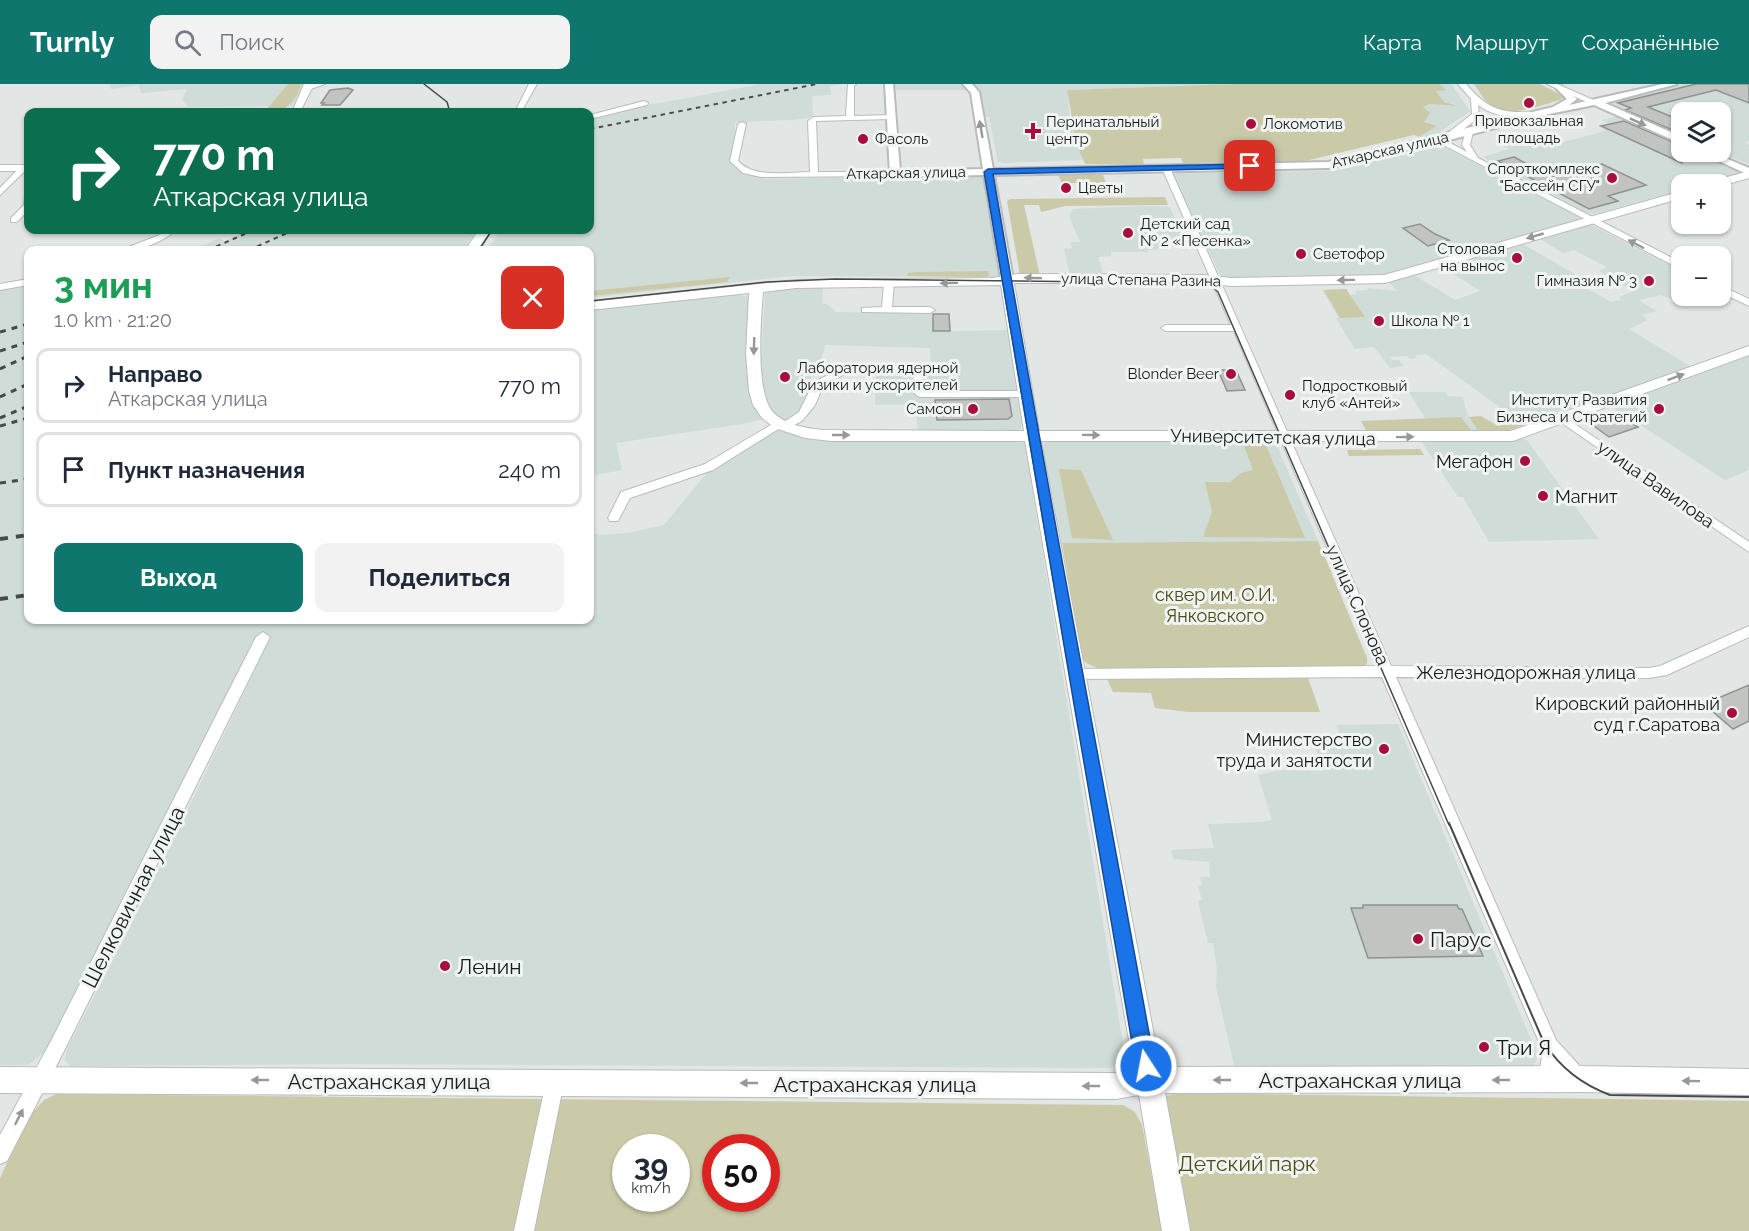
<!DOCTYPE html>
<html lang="ru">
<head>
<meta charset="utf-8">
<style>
  body { margin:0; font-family:Raleway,sans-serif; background:#f2f2f3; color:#1f2937; height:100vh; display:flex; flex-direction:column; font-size:22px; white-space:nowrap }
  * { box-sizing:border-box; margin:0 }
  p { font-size:20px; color:#747a83 }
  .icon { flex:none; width:33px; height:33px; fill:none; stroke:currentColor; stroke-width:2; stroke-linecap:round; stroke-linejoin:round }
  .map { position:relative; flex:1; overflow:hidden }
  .side { position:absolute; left:24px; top:162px; width:570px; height:378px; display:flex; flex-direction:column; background:#fff; border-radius:12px; box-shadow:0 2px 4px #0004 }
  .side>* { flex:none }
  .guide { position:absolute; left:24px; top:24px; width:570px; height:126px; border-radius:12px; box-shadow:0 2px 4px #0004; background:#0b6e4f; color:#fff; overflow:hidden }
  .buttons { position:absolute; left:1671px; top:18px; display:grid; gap:12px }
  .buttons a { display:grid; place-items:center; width:60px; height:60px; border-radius:12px; background:#fff; box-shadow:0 2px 4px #0004; font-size:30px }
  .speed { position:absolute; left:612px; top:1050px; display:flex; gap:12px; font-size:30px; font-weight:700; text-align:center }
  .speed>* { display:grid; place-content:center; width:78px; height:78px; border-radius:50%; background:#fff; box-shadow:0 2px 4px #0004; line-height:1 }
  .speed small { font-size:15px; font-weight:400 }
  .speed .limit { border:9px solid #d22; background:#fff; color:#111 }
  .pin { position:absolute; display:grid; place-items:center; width:51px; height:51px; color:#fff; margin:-26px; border-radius:12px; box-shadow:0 3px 9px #0006 }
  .me { position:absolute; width:66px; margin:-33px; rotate:349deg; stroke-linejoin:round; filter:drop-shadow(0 0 4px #0008) }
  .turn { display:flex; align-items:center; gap:21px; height:126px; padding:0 30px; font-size:27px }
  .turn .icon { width:78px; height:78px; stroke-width:2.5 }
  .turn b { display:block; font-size:42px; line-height:51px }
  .round { display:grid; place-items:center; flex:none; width:63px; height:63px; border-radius:12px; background:#f2f2f3 }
  .headline { display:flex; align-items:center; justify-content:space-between; height:102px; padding:0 30px }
  h1 { font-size:36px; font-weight:700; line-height:45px; color:#1e9e55 }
  .primary-button { display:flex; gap:12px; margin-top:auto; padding:12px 30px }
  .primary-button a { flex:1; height:69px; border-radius:12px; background:#0f766e; color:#fff; font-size:24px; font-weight:700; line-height:69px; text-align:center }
  .primary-button a+a { background:#f2f2f3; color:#1f2937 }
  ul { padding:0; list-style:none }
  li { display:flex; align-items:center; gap:18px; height:75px; margin:0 12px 9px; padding:0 18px; border:3px solid #e0e1e3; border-radius:12px }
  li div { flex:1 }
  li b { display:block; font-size:22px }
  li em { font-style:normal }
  header { display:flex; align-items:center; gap:36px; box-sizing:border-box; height:84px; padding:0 30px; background:#0f766e; color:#fff }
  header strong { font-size:28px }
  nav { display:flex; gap:33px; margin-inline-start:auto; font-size:21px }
  .search { width:420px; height:54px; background:#f2f2f3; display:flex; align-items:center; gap:15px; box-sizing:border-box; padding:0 21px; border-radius:12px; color:#747a83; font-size:22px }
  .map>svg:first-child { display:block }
  .built { fill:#d0dcd7 }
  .green { fill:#cacaa9; fill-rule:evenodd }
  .building { fill:#c1c4c1; stroke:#8f928f; stroke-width:1.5 }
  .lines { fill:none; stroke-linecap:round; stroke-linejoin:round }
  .minor-casing { stroke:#b9bcbb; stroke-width:2 }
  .tertiary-casing { stroke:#b9bcbb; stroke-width:4 }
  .secondary-casing { stroke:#b9bcbb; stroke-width:2 }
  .minor { fill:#fff; fill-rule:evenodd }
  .tertiary { fill:#fff; fill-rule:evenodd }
  .secondary { fill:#fff; fill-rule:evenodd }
  .tram-far1 { stroke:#484a4a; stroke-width:1.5 }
  .tram { stroke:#484a4a; stroke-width:2 }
  .rail-far2 { stroke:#484a4a; stroke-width:2; stroke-dasharray:4.5 4.5; stroke-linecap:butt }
  .rail-far1 { stroke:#484a4a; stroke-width:3; stroke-dasharray:6 6; stroke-linecap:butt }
  .rail { stroke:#484a4a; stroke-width:4; stroke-dasharray:8 8; stroke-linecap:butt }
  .oneway { fill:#989898 }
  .route { fill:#1a73e8; stroke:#114b97; stroke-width:1.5 }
  .poi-dot { fill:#a70e3e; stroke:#f0f4f2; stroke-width:2 }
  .labels { text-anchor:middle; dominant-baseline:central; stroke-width:6; stroke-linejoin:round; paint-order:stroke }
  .far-poi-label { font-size:15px; fill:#191a1a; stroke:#f0f4f2; text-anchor:start }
  .far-street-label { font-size:15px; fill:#191a1a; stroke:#f0f4f2 }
  .street-label { font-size:18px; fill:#191a1a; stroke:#f0f4f2 }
  .poi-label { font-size:18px; fill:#191a1a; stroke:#f0f4f2; text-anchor:end }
  .park-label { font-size:18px; fill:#4e4b15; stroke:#f0f4f2 }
  .near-street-label { font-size:21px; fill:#191a1a; stroke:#f0f4f2 }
  .near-poi-label { font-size:21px; fill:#191a1a; stroke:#f0f4f2; text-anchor:start }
  .near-park-label { font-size:21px; fill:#4e4b15; stroke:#f0f4f2 }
</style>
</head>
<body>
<header>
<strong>Turnly</strong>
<div class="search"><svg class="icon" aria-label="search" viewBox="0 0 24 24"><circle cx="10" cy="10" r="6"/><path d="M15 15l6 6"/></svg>Поиск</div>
<nav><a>Карта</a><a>Маршрут</a><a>Сохранённые</a></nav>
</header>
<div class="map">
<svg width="1749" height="1147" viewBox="0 0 1749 1147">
  <rect width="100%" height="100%" fill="#e2e6e5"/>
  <path class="built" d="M110 0H303L298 13 291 22 189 23 182 16 187 5 141 9 139 1 111 5Z
    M761 0H842L830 2 831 11 812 12 813 33 793 36 735 38V65L731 79 736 85 766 95 981 91 984 94 985 112 1000 190 998 193 792 192 590 214V166H488L500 146H590V34L615 28 629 22 660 19Z
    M892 0H963L968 6H892Z
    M971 0H1234L1067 6 1070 33 1084 76 1003 79 998 78 989 33H985L979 7Z
    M1439 0H1451L1470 27 1428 56 1419 53 1436 42 1424 38 1427 28 1422 24 1430 20 1458 21 1444 18 1436 7 1441 4Z
    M1683 0H1749V57L1744 59 1749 61V80L1717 68H1720V28H1682L1681 53 1607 20Z
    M1618 32 1681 61 1682 68H1696L1737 86 1739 90 1700 100H1682L1681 106 1594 130 1585 128 1483 73 1509 65 1503 62 1527 55 1544 63 1606 47 1599 42 1608 40 1602 36Z
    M1437 60 1578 131 1580 136 1382 192 1228 195 1220 191 1173 91 1181 87 1190 89 1332 87 1367 80 1363 78Z
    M1144 122 1170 123 1185 159H1169L1156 166H1147L1148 168H1111V172L1098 173 1104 192H1070L1064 165 1072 164 1070 158H1080L1069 132 1073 125Z
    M1588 139 1681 187 1682 212H1699L1679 218 1661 211 1639 216 1656 227 1642 231 1648 236 1629 245 1690 282 1526 342 1426 270 1415 271 1416 274 1411 275 1407 272 1390 273 1392 276H1399L1404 282 1390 284 1374 263 1355 265 1336 234H1339L1322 206 1346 205 1349 211 1357 210 1355 207 1368 206 1367 204 1397 207 1388 197 1412 190 1455 216 1480 207 1441 182 1519 158 1575 190 1567 193 1611 218 1621 216 1619 213 1634 207 1599 187 1606 184 1605 182 1574 166 1563 169 1537 153Z
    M249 146H477L463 166H194L219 154 225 157Z
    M28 200V536H590V448L601 451 629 449 664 441 706 390 777 344 818 356 1015 355 1022 357 1025 361 1124 967 1121 978 1110 984 346 980 70 982 65 976 67 965 148 808 270 555H254L46 967 28 981H0V207L1 205Z
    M823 203 822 219 827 220 836 228 949 230 951 247 1008 246 1022 344 1017 347 918 348 916 324H909V321H875L876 282H931L930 264 825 261 820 282 812 290 804 323 798 333 787 339 771 330 760 297 765 209 773 204Z
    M737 210 748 213 750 217 758 328 763 335 742 340 616 359 622 386 591 392 594 420 590 438V224Z
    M1747 271 1749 272V386L1725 396 1611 322Z
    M1409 308H1445L1448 312 1463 313 1467 330 1479 349H1434Z
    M1055 354 1268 357 1273 359 1277 362 1318 457 1062 459 1043 363 1045 357Z
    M1526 355 1599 455 1489 458 1463 413H1458L1421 357Z
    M1398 640 1537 970 1536 978 1532 983 1235 985 1216 903 1217 886 1213 859H1208L1198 817 1202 816 1198 802 1202 801 1200 793H1210L1209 778 1173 775 1171 766 1214 764 1208 740 1263 738 1272 736 1258 691 1281 686 1323 687 1315 664 1344 663 1336 641Z"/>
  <path class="green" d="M288 0H301C298 13 291 20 280 28L266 26Z
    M1234 0H1439L1446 6 1436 7 1444 18 1459 22 1430 20 1423 23 1430 29 1424 38 1437 42 1419 53 1414 51 1305 77 1183 79 1181 74 1143 75 1144 80H1085L1077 61 1067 6Z
    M1474 0H1540L1565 13 1560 16C1541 21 1511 34 1492 23 1485 18 1479 7 1474 0Z
    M1058 91H1103L1106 99H1062Z
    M1165 113 1168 121 1065 122 1041 128 1039 121H1024L1040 192 1020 191 1007 117 1010 115Z
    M988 187 989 191 986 193 907 192 908 189 917 188Z
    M730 193 727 198 590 212V207Z
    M1346 205 1365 233 1340 234 1324 206Z
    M1481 332 1498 342 1517 336 1524 341 1506 347H1478L1469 333Z
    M1461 333 1471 346 1367 348 1361 337Z
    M1243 359H1265L1305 454 1203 453 1212 428 1205 398H1230L1241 389 1253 386Z
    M1420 365 1424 371 1349 372 1347 366Z
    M1059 385 1081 386 1113 456 1072 454Z
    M1318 457 1367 574V580L1362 583 1097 584 1086 579 1083 575 1062 459Z
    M1308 594 1320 628H1188L1155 624 1151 609 1113 608 1107 595Z
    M1178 1009 1749 1017V1147H1188L1164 1019 1166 1012Z
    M57 1010 1123 1021 1135 1028 1142 1041 1162 1147H0V1094L30 1031 44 1016ZM626 1064H676V1114H626ZM716 1064H766V1114H716Z"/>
  <path class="building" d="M1696 0H1749V19L1716 6 1648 23 1682 37V50L1625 26 1631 24 1618 19Z
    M348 4 353 6 340 21H322L324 19H321L330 6Z
    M1624 37 1682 62V68H1697L1700 71 1682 76V79L1601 42Z
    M1514 73 1551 93 1602 80 1646 101 1608 112 1618 117 1589 125 1498 77Z
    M1420 140 1435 150 1449 156 1428 162 1403 144Z
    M933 230H949L950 247H933Z
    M1218 286H1236L1245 306 1227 307Z
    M1009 315 1012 332 1008 335 937 336 935 316Z
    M1614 328 1638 343 1609 353 1587 337Z
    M1749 601V637L1733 645 1704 620Z
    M1363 821H1457L1459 825H1462L1483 872 1368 874 1351 824H1363Z"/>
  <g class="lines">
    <defs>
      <path id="minor" d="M314 0H325L308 6 304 4Z
        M529 0H537L521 28H515Z
        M848 0H856L854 2V32L891 31 895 33 891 35 816 37 818 88H898V92L761 93 743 89 730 77 738 40 742 38 746 40 738 77C755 95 787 88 810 88L808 37 814 33 846 32Z
        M1458 0H1466C1481 18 1495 28 1519 28 1526 28 1532 27 1538 30 1521 39 1493 32 1478 21L1479 33 1450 56H1444V52L1472 30 1471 15Z
        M1547 0H1557L1598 18 1591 20Z
        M644 17 648 19 647 21 590 35V31Z
        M1466 46 1473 48 1470 61 1478 74 1682 179V186L1434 56 1441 54 1467 68 1462 61Z
        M21 82 28 84 0 111V104Z
        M1163 82 1170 84 1391 582 1649 584 1660 582 1749 542V553L1667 591 1649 594 1396 593 1556 956 1586 989 1589 995 1586 1001 1580 1004 1574 1001 1558 984 1553 1002 1547 1005 1541 1002 1538 996 1542 973 1539 958 1382 593 1077 595 1072 594 1070 590 1072 586 1077 585 1378 582 1234 247H1166L1161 244 1166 241H1231L1162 84Z
        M25 111H28V126L17 138H11V134L24 121Z
        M167 146H176C163 158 138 168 121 166L157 152Z
        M28 195V201L0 206V200Z
        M889 196 894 199 892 223H930L935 226 930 229 862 228V224L882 223 884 199Z
        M1720 201 1749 215V222L1720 208Z
        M848 281 922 283 925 307H1026L1031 310 1026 313H920L915 310 913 288 850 287 823 302 815 321 802 337 788 344H780L713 386 630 414 618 437H610L608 434 621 408 705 380 776 338H784L799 328 814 298Z
        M1563 332 1749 458V468L1559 337 1558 335Z
        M263 548 270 553 64 967 7 1077 0 1080V1051L52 955 256 553Z
        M555 989 561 992 564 998 534 1147H514L546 998 549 992Z"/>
      <path id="tertiary" d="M885 0H893L900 87 983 85 971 9 963 0H972L979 8 993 85 1328 78 1553 23 1567 15 1556 4 1560 1 1577 15 1569 21 1663 0H1677L1605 19 1682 53V60L1594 21 1549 30 1438 59 1328 84 994 91 1013 195 1007 198 1001 195 984 91 895 93 890 90Z
        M1699 68H1711L1749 84V91Z"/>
      <path id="secondary" d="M304 0H314L300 28H292Z
        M0 81H28V87H0Z
        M1749 87V94L1720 102 1707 100 1709 98Z
        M1682 107V114L1385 199 1231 202 1204 199H1014L1039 347H1511L1749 262V271L1513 357H1041L1160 983 1581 982 1749 985V1011L1581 1008 1165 1009 1190 1147H1162L1139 1011 1116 1015 0 1009V983L1116 989 1134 985 1025 357H831L805 354 775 344 762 334 753 321 749 307 746 270 749 209 590 226V218L796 196 992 194 1018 190 1204 191 1231 194 1384 191ZM1001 201 1024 347 823 346C805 344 784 341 772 327 755 305 761 235 763 208L796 204Z
        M479 146H491L477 166H465Z"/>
    </defs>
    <use href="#minor" class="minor-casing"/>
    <use href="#tertiary" class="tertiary-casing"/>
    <use href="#secondary" class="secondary-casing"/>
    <use href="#minor" class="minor"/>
    <use href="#tertiary" class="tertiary"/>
    <use href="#secondary" class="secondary"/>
    <path class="tram-far1" d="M424 0 447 18 450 28
      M479 166 492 146
      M590 217 767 198 835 195 1196 199 1211 202 1218 208 1449 741"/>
    <path class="tram" d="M1449 739 1544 959C1561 984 1581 1000 1610 1011L1749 1013"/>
    <path class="rail-far2" d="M590 45 817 0
      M208 166 254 146
      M249 166 294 146"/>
    <path class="rail-far1" d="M0 248 28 240
      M0 267 28 258
      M0 285 28 272
      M0 313 28 300
      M0 334 28 322
      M0 342 28 334
      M0 399 28 395"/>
    <path class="rail" d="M0 455 28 451
      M0 515 28 511"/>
  </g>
  <defs><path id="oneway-solid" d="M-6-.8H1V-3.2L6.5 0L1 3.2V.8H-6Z" transform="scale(1.5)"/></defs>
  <g class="oneway">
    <use href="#oneway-solid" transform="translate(1638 38) rotate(24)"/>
    <use href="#oneway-solid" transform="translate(981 45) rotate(-100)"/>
    <use href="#oneway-solid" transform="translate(1535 152) rotate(164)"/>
    <use href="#oneway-solid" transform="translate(1636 160) rotate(-152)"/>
    <use href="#oneway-solid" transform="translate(1033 194) rotate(-179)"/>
    <use href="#oneway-solid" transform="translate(1346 196) rotate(179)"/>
    <use href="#oneway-solid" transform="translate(949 199) rotate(179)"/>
    <use href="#oneway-solid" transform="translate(754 262) rotate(92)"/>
    <use href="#oneway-solid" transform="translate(1676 293) rotate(-20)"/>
    <use href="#oneway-solid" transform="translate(841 351)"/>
    <use href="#oneway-solid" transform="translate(1091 351) rotate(1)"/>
    <use href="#oneway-solid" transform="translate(1405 353) rotate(-1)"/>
    <use href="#oneway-solid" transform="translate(260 996) rotate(-180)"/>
    <use href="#oneway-solid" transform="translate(1222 996) rotate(180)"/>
    <use href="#oneway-solid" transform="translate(1501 996) rotate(180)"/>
    <use href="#oneway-solid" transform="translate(1691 997) rotate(-179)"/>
    <use href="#oneway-solid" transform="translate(749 999) rotate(-180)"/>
    <use href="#oneway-solid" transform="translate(1091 1002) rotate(-180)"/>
    <use href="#oneway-solid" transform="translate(19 1033) rotate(-63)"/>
  </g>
  <path class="route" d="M1250 80 1253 81V84L993 90C1044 388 1101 684 1155 982L1152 988 1146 991 1139 988 1136 982C1086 684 1032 386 984 88L988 85Z"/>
  <g class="poi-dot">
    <circle cx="1529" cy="19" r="6"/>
    <circle cx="1251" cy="40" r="6"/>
    <path d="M1030 38h6v6h6v6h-6v6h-6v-6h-6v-6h6z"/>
    <circle cx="863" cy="55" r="6"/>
    <circle cx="1612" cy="94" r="6"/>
    <circle cx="1066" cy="104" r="6"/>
    <circle cx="1128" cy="149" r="6"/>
    <circle cx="1301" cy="170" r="6"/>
    <circle cx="1517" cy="174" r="6"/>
    <circle cx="1649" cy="197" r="6"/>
    <circle cx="1379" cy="237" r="6"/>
    <circle cx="1231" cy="290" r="6"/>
    <circle cx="785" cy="293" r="6"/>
    <circle cx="1290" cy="311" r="6"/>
    <circle cx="973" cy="325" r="6"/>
    <circle cx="1659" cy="325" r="6"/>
    <circle cx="1525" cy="377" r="6"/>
    <circle cx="1543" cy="412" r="6"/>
    <circle cx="1732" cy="629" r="6"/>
    <circle cx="1384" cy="665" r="6"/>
    <circle cx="1418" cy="855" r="6"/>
    <circle cx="445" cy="882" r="6"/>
    <circle cx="1484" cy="963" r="6"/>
  </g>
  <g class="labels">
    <g class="far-poi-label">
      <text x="1529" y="37" text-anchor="middle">Привокзальная<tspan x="1529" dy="17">площадь</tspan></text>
      <text x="1046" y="38">Перинатальный<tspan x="1046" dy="17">центр</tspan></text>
      <text x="1263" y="40">Локомотив</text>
      <text x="875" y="55">Фасоль</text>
      <text x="1600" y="85" text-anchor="end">Спорткомплекс<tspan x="1600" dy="17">"Бассейн СГУ"</tspan></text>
      <text x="1078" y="104">Цветы</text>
      <text x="1140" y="140">Детский сад<tspan x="1140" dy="17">№ 2 «Песенка»</tspan></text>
      <text x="1505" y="165" text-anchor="end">Столовая<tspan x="1505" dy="17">на вынос</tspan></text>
      <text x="1313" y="170">Светофор</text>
      <text x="1637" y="197" text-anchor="end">Гимназия № 3</text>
      <text x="1391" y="237">Школа № 1</text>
      <text x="797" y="284">Лаборатория ядерной<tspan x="797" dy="17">физики и ускорителей</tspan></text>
      <text x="1219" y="290" text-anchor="end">Blonder Beer</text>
      <text x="1302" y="302">Подростковый<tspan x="1302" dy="17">клуб «Антей»</tspan></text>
      <text x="1647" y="316" text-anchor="end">Институт Развития<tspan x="1647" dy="17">Бизнеса и Стратегий</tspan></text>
      <text x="961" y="325" text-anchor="end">Самсон</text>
    </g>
    <g class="far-street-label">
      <text transform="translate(1390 66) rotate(-13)">Аткарская улица</text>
      <text transform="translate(906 89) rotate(-1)">Аткарская улица</text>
      <text transform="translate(1141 196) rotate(1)">улица Степана Разина</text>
    </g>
    <g class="street-label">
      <text transform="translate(1273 353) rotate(1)">Университетская улица</text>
      <text transform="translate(1656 400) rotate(35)">улица Вавилова</text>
      <text transform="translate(1358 521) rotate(66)">улица Слонова</text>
      <text x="1526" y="588">Железнодорожная улица</text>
    </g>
    <g class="poi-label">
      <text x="1513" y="377">Мегафон</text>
      <text x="1555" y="412" text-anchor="start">Магнит</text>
      <text x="1720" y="619">Кировский районный<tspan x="1720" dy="21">суд г.Саратова</tspan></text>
      <text x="1372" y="655">Министерство<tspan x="1372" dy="21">труда и занятости</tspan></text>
    </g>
    <g class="park-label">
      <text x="1215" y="510">сквер им. О.И.<tspan x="1215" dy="21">Янковского</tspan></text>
    </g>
    <g class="near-street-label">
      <text transform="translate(133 813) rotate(-63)">Шелковичная улица</text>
      <text x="1360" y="996">Астраханская улица</text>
      <text x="389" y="997">Астраханская улица</text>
      <text x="875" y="1000">Астраханская улица</text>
    </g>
    <g class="near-poi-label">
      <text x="1430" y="855">Парус</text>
      <text x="457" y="882">Ленин</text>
      <text x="1496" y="963">Три Я</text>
    </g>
    <g class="near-park-label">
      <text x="1247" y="1079">Детский парк</text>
    </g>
  </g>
</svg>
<div class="buttons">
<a><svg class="icon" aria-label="layers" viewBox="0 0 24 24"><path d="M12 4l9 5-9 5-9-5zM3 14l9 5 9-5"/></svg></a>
<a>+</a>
<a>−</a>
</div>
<div class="speed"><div>39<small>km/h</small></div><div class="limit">50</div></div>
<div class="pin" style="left:1250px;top:82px;background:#d93025"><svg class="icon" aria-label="arrive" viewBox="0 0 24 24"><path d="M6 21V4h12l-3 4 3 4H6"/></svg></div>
<svg class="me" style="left:1146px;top:982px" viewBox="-20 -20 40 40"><circle r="17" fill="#1a73e8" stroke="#fff" stroke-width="3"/><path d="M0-11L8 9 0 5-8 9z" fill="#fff"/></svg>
<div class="guide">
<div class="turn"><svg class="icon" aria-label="right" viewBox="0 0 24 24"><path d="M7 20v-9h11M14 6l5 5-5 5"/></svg><div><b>770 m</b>Аткарская улица</div></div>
</div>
<section class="side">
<div class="headline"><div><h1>3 мин</h1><p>1.0 km · 21:20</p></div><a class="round" style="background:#d93025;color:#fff"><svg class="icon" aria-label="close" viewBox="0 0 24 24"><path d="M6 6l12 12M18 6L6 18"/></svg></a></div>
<ul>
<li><svg class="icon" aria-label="right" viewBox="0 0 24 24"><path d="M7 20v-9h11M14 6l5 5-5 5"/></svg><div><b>Направо</b><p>Аткарская улица</p></div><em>770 m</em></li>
<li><svg class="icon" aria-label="arrive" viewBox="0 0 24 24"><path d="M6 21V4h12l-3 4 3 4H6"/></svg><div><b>Пункт назначения</b></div><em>240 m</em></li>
</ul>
<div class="primary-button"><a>Выход</a><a>Поделиться</a></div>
</section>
</div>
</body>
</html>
